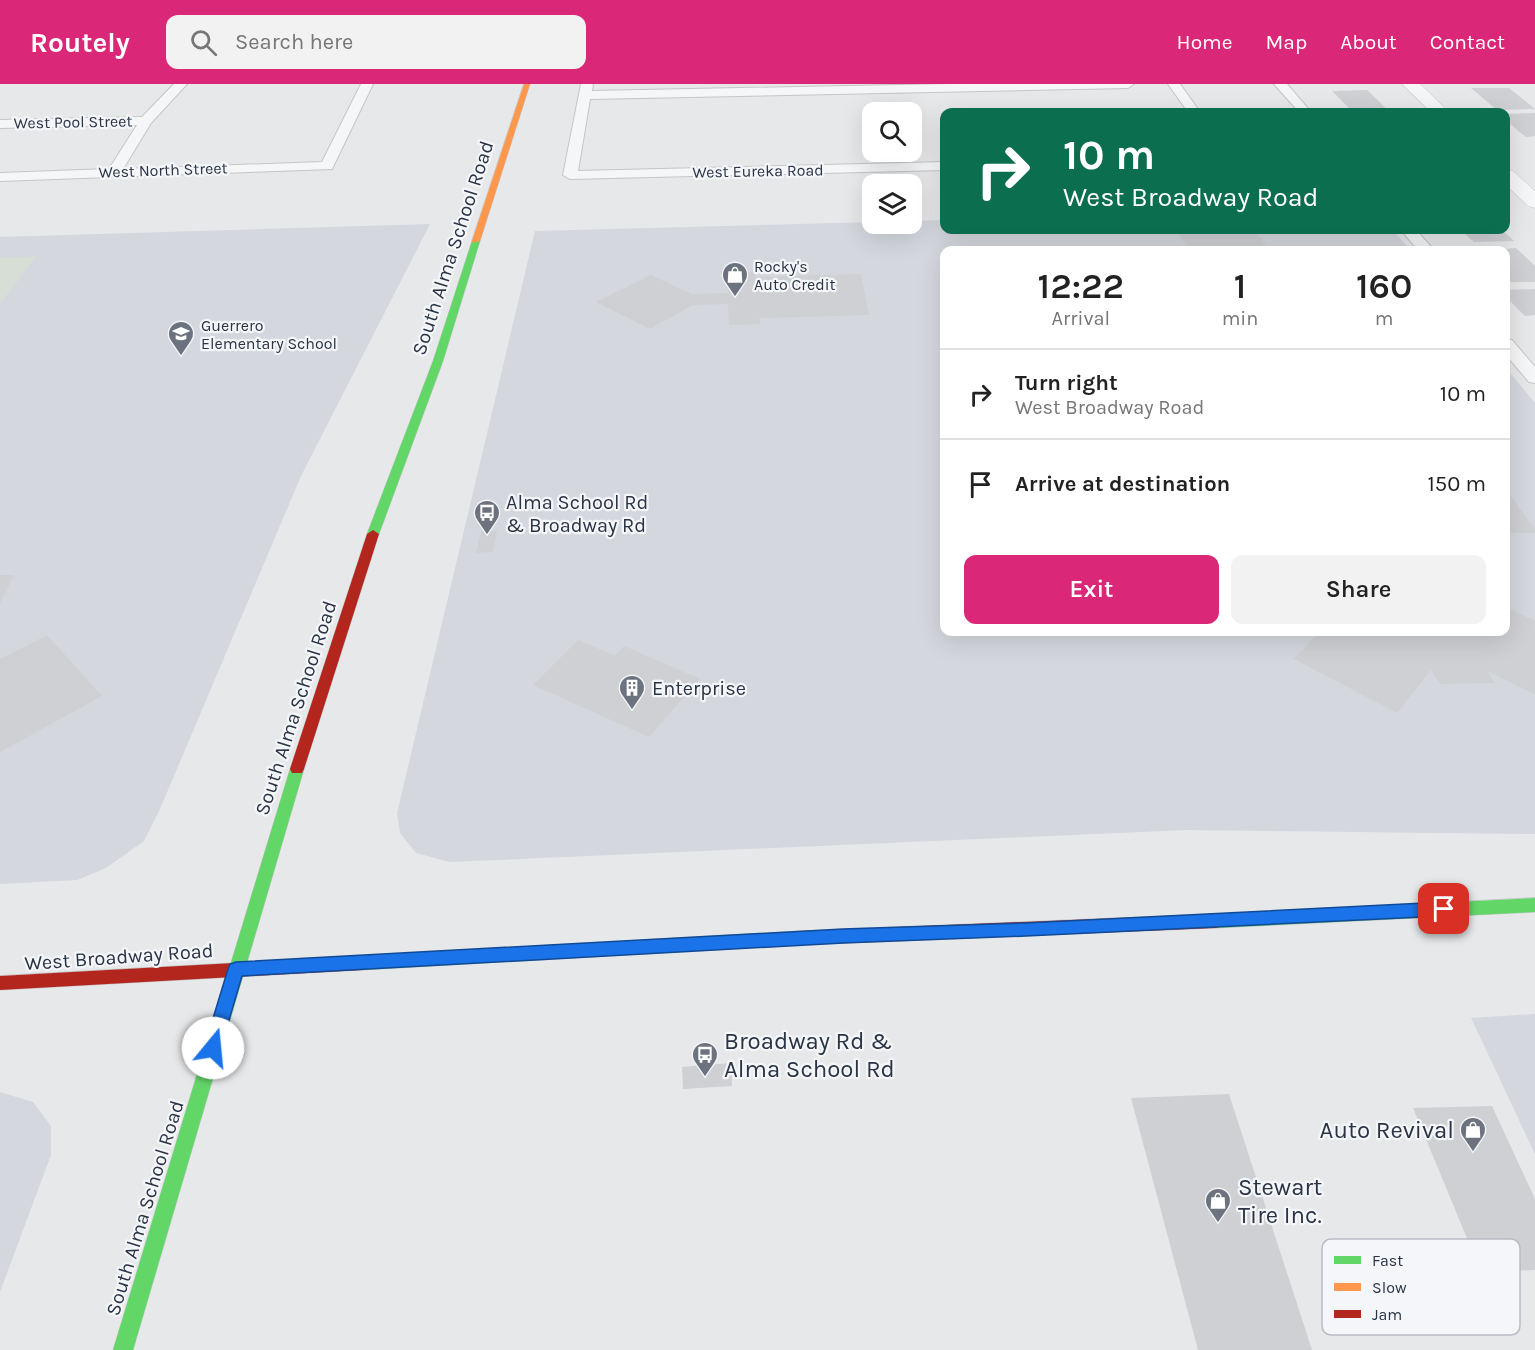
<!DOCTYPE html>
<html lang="en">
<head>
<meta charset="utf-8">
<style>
  body { margin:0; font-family:Karla,sans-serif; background:#f2f2f2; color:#222; height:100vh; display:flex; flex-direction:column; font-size:22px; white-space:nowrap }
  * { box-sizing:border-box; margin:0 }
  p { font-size:20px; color:#767676 }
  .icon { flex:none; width:33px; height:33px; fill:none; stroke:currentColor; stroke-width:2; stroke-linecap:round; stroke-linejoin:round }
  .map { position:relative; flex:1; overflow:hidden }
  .panel { position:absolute; left:940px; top:162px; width:570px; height:390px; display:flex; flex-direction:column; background:#fff; border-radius:12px; box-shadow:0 6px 24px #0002 }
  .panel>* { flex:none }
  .guide { position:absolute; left:940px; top:24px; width:570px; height:126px; border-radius:12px; box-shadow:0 6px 24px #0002; background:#0b6e4f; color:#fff; overflow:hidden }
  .tools { position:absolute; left:862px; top:18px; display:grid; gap:12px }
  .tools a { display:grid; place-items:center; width:60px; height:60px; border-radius:12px; background:#fff; box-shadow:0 6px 24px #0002; font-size:30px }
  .pin { position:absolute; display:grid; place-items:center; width:51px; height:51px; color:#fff; margin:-26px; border-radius:12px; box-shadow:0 3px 9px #0006 }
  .me { position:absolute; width:66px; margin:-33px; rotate:17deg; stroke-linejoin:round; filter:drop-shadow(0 0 4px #0008) }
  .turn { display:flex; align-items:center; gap:21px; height:126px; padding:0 24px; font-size:27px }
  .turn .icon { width:78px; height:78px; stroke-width:2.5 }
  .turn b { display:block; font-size:42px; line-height:51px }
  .eta { display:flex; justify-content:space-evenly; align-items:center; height:102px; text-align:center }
  .eta b { font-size:36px; font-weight:600; line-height:42px }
  .action { display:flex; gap:12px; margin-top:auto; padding:12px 24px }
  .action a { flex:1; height:69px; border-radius:12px; background:#db2777; color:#fff; font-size:24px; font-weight:600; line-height:69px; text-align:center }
  .action a+a { background:#f2f2f2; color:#222 }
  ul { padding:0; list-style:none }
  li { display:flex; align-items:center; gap:18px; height:90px; padding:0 24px; border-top:2px solid #e0e0e0 }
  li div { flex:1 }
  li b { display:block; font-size:22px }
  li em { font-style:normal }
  header { display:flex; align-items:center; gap:36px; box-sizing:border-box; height:84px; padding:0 30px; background:#db2777; color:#fff }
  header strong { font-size:28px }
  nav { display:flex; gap:33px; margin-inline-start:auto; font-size:21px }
  .search { width:420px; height:54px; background:#f2f2f2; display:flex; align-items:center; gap:15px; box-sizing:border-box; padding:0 21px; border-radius:12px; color:#767676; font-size:22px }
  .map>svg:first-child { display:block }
  .built { fill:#d4d7dd }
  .green { fill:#d6ded6 }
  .building { fill:#ced0d3 }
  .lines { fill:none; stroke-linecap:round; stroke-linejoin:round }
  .lane-casing { stroke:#c4c6c8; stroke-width:2 }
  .street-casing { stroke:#c4c6c8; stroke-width:1 }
  .fast-casing { stroke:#c4c6c8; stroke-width:1 }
  .slow-casing { stroke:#c4c6c8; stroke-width:1 }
  .jam-casing { stroke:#c4c6c8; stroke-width:1 }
  .lane { fill:#f5f6f7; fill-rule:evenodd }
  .street { fill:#f5f6f7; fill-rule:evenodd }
  .fast { fill:#63d668; fill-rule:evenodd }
  .slow { fill:#ff974d; fill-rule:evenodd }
  .jam { fill:#b3261e; fill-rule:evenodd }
  .route { fill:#1a73e8; stroke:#114b97; stroke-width:1.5 }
  .labels { text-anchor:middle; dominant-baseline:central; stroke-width:4.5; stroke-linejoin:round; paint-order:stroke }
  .far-street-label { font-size:16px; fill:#2b3445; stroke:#f4f6f9 }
  .far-poi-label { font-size:16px; fill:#2b3445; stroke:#f4f6f9; text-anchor:start }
  .street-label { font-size:20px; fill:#2b3445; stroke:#f4f6f9 }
  .poi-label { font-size:20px; fill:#2b3445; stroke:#f4f6f9; text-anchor:start }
  .near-poi-label { font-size:24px; fill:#2b3445; stroke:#f4f6f9; text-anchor:start }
  .key { fill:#f4f6f9; stroke:#b8bcc3; stroke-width:1.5 }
  .key-label { font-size:16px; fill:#2b3445 }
</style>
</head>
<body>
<header>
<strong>Routely</strong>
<div class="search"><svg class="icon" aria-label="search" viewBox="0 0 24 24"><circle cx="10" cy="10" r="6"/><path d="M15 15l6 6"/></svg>Search here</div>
<nav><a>Home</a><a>Map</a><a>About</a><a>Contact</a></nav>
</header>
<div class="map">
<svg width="1535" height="1266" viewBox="0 0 1535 1266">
  <rect width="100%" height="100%" fill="#e6e8ea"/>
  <path class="built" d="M945 136V146H1393L1410 166H945V548H1506V284L1535 319V750L1186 746 450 778 416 769 400 749 397 729 535 147 873 138 912 140V137Z
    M430 140 301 392 160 725 144 757 106 784 77 796 0 800V153Z
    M1535 930V1070L1471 934Z
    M0 1008 33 1018 51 1042V1071L0 1208Z"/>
  <path class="green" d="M36 173 0 220V174Z"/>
  <path class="building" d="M1471 4H1509L1535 25 1497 26Z
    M1367 6 1389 27 1353 28 1332 7Z
    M1535 29V52L1526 53 1506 37V30Z
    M1176 146H1255L1269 166H1189Z
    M1451 146H1502L1514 157 1474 158 1465 150H1456Z
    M1516 164 1535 182V198H1510L1506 194V165Z
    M728 188H755L756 193 861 190 869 231 759 234 760 240 729 241 728 220 693 221 650 245 596 218 651 191 692 210 728 209Z
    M1535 205V231L1525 232 1506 213V206Z
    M1506 406 1535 445V449H1506Z
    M481 447H497L493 468 476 469Z
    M0 491H14L0 519Z
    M1506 523 1535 537V610L1487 587 1495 599 1440 600 1431 586 1397 629 1294 575 1319 548H1506Z
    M47 551 102 612 0 668V575Z
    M578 556 615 572 624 562 700 595 649 653 533 601Z
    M731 979 732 1002 683 1005 682 983Z
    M1229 1010 1312 1266H1198L1131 1014Z
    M1492 1022 1535 1115V1186L1481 1188 1413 1024Z"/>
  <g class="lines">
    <defs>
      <path id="lane" d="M174 0H187L151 39 123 85 322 78 361 0H373L332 85 0 97V89L109 85 137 41 0 44V36L142 33Z
        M581 0H593L592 7 948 0H1134L1128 4 590 15 578 87 945 78V86L570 95 563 91Z
        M1168 0H1180L1200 28H1188Z
        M1274 0H1287L1311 28H1299Z
        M1401 146H1416L1434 166H1418Z
        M1506 255 1512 256 1535 283V299L1529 298 1506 271Z"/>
      <path id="street" d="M1402 0H1420L1449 28H1431Z
        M1506 85 1513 87 1535 107V124L1528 122 1506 101Z"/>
      <path id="fast" d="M476 154 480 157 443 277 379 450 377 453H369L367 450 433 277 472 157Z
        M297 680 302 681 304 685 133 1266H113L290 685 292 681Z
        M1535 814V828L1216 844 1210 842 1208 837 1210 832 1216 830Z
        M801 847 807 849 809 854 807 859 801 861 362 886 356 884 354 879 356 874 362 872Z"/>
      <path id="slow" d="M524 0H530L480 157 473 159 472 157Z"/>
      <path id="jam" d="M373 446 379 450 304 685 302 689H292L290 685 367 450Z
        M1216 830 1222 832 1224 837 1222 842 1216 844 801 861 795 859 793 854 795 849 801 847Z
        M362 872 368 874 370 879 368 884 362 886 0 906V892Z"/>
    </defs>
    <use href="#lane" class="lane-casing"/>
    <use href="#street" class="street-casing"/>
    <use href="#fast" class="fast-casing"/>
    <use href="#slow" class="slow-casing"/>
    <use href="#jam" class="jam-casing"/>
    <use href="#lane" class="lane"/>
    <use href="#street" class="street"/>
    <use href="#fast" class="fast"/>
    <use href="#slow" class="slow"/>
    <use href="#jam" class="jam"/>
  </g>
  <path class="route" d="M1444 818 1449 820 1452 825 1449 830 1444 832 1026 852 843 859 242 892 219 970 213 972 207 970 204 964 228 885 230 880 236 878 843 845 1026 839Z"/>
  <defs>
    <symbol id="shop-pin" viewBox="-11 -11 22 30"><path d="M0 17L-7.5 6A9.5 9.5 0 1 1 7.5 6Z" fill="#6c737f" stroke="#f4f6f9"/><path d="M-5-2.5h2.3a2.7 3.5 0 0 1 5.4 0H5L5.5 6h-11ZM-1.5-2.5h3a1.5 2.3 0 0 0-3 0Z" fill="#fff"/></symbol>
    <symbol id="school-pin" viewBox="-11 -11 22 30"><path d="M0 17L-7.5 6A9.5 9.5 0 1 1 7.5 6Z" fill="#6c737f" stroke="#f4f6f9"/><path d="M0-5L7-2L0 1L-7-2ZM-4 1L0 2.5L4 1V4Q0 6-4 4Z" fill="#fff"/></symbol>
    <symbol id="bus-pin" viewBox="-11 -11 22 30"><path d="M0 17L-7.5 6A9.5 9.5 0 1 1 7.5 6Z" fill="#6c737f" stroke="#f4f6f9"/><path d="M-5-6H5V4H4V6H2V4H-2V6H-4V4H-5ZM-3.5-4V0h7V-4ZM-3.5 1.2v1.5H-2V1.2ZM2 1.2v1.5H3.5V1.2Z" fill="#fff"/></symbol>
    <symbol id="building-pin" viewBox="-11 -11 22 30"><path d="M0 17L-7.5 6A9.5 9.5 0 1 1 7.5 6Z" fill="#6c737f" stroke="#f4f6f9"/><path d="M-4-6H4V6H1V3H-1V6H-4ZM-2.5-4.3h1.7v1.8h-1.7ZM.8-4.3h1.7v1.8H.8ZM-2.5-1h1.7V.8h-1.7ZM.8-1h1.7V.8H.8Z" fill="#fff"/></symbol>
  </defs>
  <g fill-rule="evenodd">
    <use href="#shop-pin" x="720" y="176" width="30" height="40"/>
    <use href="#school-pin" x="166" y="235" width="30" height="40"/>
    <use href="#bus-pin" x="472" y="414" width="30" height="40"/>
    <use href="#building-pin" x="617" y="589" width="30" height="40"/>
    <use href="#bus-pin" x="690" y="956" width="30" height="40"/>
    <use href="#shop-pin" x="1458" y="1031" width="30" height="40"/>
    <use href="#shop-pin" x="1203" y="1102" width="30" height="40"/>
  </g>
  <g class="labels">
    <g class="far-street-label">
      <text transform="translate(73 38) rotate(-1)">West Pool Street</text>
      <text transform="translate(163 86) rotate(-2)">West North Street</text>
      <text transform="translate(758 87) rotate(-1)">West Eureka Road</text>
    </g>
    <g class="far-poi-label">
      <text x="754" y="182">Rocky's<tspan x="754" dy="18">Auto Credit</tspan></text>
      <text x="201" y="241">Guerrero<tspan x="201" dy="18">Elementary School</tspan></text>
    </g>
    <g class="street-label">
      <text transform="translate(453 164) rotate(-72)">South Alma School Road</text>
      <text transform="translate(296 624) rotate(-72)">South Alma School Road</text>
      <text transform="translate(119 873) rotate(-4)">West Broadway Road</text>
      <text transform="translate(145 1124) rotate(-73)">South Alma School Road</text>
    </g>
    <g class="poi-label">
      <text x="506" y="418">Alma School Rd<tspan x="506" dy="23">&amp; Broadway Rd</tspan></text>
      <text x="652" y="604">Enterprise</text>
    </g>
    <g class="near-poi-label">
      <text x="724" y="957">Broadway Rd &amp;<tspan x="724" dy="28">Alma School Rd</tspan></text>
      <text x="1454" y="1046" text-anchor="end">Auto Revival</text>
      <text x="1238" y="1103">Stewart<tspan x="1238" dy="28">Tire Inc.</tspan></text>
    </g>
  </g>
  <rect x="1322" y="1155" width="198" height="96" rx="9" class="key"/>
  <rect x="1334" y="1172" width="27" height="8" fill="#63d668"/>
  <rect x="1334" y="1199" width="27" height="8" fill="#ff974d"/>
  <rect x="1334" y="1226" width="27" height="8" fill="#b3261e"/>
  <g class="key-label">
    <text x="1372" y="1182">Fast</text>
    <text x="1372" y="1209">Slow</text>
    <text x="1372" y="1236">Jam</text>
  </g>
</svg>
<div class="tools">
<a><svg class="icon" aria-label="search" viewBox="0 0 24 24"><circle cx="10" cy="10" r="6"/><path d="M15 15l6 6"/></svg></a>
<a><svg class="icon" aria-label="layers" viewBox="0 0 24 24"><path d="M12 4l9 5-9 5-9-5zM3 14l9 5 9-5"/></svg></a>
</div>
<div class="pin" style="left:1444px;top:825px;background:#d93025"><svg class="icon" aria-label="arrive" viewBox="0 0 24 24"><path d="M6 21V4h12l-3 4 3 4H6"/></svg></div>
<svg class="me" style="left:213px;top:964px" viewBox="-20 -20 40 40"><circle r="19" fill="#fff"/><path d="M0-13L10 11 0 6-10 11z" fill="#1a73e8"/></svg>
<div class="guide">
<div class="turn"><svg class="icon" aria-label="right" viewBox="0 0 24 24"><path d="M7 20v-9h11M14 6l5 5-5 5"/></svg><div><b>10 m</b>West Broadway Road</div></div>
</div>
<section class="panel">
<div class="eta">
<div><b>12:22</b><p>Arrival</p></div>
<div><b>1</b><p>min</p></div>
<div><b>160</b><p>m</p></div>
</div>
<ul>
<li><svg class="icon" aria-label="right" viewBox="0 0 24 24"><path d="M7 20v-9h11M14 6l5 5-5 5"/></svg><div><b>Turn right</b><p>West Broadway Road</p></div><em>10 m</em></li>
<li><svg class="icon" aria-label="arrive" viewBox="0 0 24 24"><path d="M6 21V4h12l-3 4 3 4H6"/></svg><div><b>Arrive at destination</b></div><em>150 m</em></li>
</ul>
<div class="action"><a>Exit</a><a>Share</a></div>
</section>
</div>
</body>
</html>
